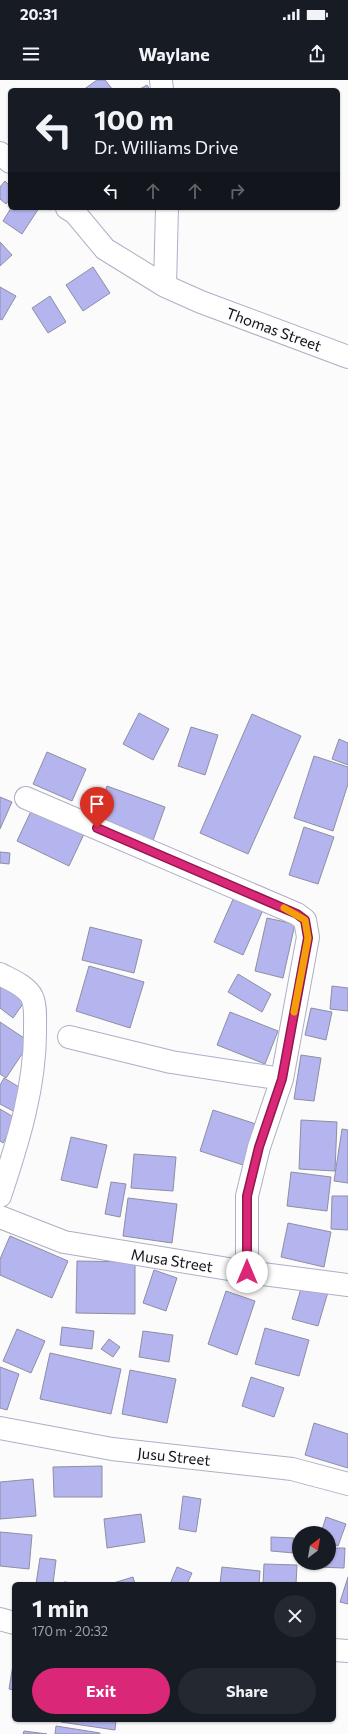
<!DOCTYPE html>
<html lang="en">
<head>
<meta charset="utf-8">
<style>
  body { margin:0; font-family:Commissioner,sans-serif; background:#242831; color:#f1f3f6; height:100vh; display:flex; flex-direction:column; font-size:15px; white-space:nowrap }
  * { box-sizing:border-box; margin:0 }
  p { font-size:13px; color:#9ea1a6 }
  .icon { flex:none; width:22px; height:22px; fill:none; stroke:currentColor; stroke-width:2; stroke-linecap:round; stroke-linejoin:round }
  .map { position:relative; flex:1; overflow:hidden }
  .sheet { position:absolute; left:12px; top:1502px; width:324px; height:140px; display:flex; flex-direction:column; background:#171b24; border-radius:6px; box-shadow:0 1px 3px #0004 }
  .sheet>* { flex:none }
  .banner { position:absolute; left:8px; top:8px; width:332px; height:122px; border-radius:6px; box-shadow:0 1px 3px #0004; background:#171b24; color:#f1f3f6; overflow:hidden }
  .needle { width:26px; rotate:31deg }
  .controls { position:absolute; left:292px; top:1446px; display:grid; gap:8px }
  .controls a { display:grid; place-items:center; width:44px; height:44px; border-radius:50%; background:#171b24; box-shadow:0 1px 3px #0004; font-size:20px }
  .pin { position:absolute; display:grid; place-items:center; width:34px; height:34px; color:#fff; margin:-41px -17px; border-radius:50% 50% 50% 0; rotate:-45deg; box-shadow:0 0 4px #0007 }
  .pin .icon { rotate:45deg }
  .me { position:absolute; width:44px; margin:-22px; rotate:0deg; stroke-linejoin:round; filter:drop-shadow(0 0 3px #0008) }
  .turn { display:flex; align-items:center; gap:14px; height:84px; padding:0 20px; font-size:18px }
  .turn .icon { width:52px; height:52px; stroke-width:2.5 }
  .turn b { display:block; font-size:28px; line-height:34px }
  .lanes { display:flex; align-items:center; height:38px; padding:0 20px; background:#0003; justify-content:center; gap:20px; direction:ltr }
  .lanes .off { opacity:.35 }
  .round { display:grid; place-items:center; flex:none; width:42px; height:42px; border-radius:21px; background:#242831 }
  .overview { display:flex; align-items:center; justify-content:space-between; height:68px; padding:0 20px }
  h1 { font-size:24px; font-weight:700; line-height:30px }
  .primary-button { display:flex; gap:8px; margin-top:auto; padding:8px 20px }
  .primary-button a { flex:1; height:46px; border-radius:24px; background:#db2777; color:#fff; font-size:16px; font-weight:700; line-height:46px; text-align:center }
  .primary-button a+a { background:#242831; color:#f1f3f6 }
  .status { display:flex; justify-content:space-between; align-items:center; height:28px; padding:0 20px; background:#171b24; direction:ltr }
  .status svg { height:11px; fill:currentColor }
  header { display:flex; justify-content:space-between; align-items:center; height:52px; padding:0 20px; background:#171b24; font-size:18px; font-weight:700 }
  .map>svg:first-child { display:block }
  .building { fill:#b4b4ee; stroke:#8e8ea4 }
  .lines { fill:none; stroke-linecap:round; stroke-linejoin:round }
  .minor-casing { stroke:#aeafc6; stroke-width:24 }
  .minor { stroke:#fff; stroke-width:22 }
  .route-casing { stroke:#8e194d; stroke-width:10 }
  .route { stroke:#db2777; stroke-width:7 }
  .slow { stroke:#f59e0b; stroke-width:7 }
  .labels { text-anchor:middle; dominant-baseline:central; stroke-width:3; stroke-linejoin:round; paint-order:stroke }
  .street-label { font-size:15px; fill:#12121a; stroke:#fbfbfb }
</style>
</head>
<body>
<div class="status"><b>20:31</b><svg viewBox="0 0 49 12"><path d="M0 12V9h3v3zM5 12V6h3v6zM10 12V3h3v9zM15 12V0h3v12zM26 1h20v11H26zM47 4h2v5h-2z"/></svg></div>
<header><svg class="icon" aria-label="menu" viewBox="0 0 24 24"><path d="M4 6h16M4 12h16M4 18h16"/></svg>Waylane<svg class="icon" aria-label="share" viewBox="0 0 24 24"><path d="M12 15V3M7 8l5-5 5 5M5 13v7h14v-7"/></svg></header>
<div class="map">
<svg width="348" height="1654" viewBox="0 0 348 1654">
  <rect width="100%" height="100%" fill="#fbfbfb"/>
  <path class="building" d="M97 0H105L113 10H83Z
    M147 5 150 10H138Z
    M5 101 10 106V119L6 124 0 119V107Z
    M11 128H39L22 154 3 141Z
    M0 162 12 175 0 186Z
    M93 187 110 213 83 231 66 205Z
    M0 207 16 216 2 240 0 239Z
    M50 216 66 242 48 253 32 228Z
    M139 633 169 649 153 680 123 664Z
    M252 634 301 656 248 774 200 753Z
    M191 647 218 655 205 695 178 686Z
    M339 659 348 663V685L332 679Z
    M47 672 86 689 72 721 33 704Z
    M314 676 348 687V704L333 751 294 738Z
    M107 706 165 727 151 766 125 756 127 749 96 738Z
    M0 717 12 722 0 749Z
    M33 727 85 752 69 786 17 761Z
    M304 747 334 757 318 804 289 795Z
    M0 772 10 773 9 784 0 783Z
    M234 817 263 830 243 875 214 862Z
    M267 838 295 844 283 898 255 891Z
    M90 847 142 860 134 893 82 880Z
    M89 886 144 902 130 948 76 931Z
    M238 894 271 914 262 932 228 912Z
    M0 903 25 921 13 938 0 928Z
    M332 906 348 908V931L330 929Z
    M311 928 332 932 326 960 305 955Z
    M230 932 278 951 265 984 217 965Z
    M0 942 30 962 6 998 0 994Z
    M301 975 321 978 314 1021 294 1019Z
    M4 998 24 1010 13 1031 0 1024V1005Z
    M0 1029 17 1039 3 1063 0 1061Z
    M213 1030 256 1044 243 1085 200 1071Z
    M301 1040 337 1042 335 1091 299 1089Z
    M342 1049 348 1050V1103L334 1101Z
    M71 1057 107 1065 97 1108 61 1100Z
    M134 1074 176 1077 173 1111 131 1108Z
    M291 1092 331 1097 327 1131 287 1126Z
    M111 1102 126 1104 120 1137 105 1134Z
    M332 1116H348V1150L331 1149Z
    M128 1118 177 1124 172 1163 123 1156Z
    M288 1143 331 1152 324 1187 281 1177Z
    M10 1156 68 1181 52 1218 0 1195V1179Z
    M77 1181 135 1182V1234L76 1233Z
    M154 1190 177 1198 166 1231 143 1223Z
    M302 1205 328 1212 318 1246 292 1239Z
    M226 1211 255 1221 237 1275 208 1264Z
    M62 1247 94 1251 92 1269 60 1265Z
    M265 1248 309 1260 299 1296 255 1284Z
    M17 1249 45 1261 31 1293 3 1281Z
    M143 1251 173 1255 169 1282 139 1277Z
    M109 1259 120 1267 113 1277 101 1269Z
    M50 1273 121 1289 111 1334 40 1319Z
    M0 1287 19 1294 7 1330 0 1328Z
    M130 1290 176 1299 167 1343 122 1334Z
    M251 1297 284 1308 274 1337 242 1326Z
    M314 1343 348 1354V1388L305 1375Z
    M102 1386V1417H54L53 1387Z
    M33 1399 36 1436 0 1439V1402Z
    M183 1416 201 1419 196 1452 179 1449Z
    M141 1434 145 1462 107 1468 104 1439Z
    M326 1437 346 1444 338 1466 329 1463V1453H321Z
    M0 1452 32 1455 29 1489 0 1486Z
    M271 1457 294 1458V1473L271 1471Z
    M329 1468H345L344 1488 316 1487V1483H329Z
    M40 1478 56 1480 53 1504H36Z
    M264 1484 297 1485 296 1504H263Z
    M177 1487 192 1493 187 1504H170Z
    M222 1487 260 1491 259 1504H220Z
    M133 1497 135 1504H110Z
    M348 1497V1524L340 1522Z
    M64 1502 83 1504H64Z
    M14 1579V1610L9 1609Z
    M62 1640H116L115 1650 61 1642Z
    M56 1646 100 1653V1654H55Z
    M24 1651 47 1654H23Z"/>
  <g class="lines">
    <defs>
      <path id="minor" d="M161 0 162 10
        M0 73 10 82
        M67 128 75 133 105 169 165 206 167 128
        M165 206 201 222 348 277
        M26 718 297 834 305 840 308 857 282 999 259 1067 247 1116V1192
        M0 894C9 899 27 906 32 917 36 925 35 938 35 947 36 1005 18 1062 0 1116
        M69 957 171 982 282 999
        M0 1137 64 1162 247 1192 348 1205
        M0 1348 112 1369 292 1389 348 1404
        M0 1539 14 1543
        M334 1570 348 1571"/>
    </defs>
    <use href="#minor" class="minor-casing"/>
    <use href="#minor" class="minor"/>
  </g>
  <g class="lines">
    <defs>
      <path id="route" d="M97 748 297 834 305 840 308 858 282 999 259 1067 247 1116V1192"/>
    </defs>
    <use href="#route" class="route-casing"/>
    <use href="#route" class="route"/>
    <path class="slow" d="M284 828 305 840 308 858 294 932"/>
  </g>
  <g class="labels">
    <g class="street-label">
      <text transform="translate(274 249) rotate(20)">Thomas Street</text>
      <text transform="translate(172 1180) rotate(9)">Musa Street</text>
      <text transform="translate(174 1376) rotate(6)">Jusu Street</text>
    </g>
  </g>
</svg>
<div class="controls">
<a><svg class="needle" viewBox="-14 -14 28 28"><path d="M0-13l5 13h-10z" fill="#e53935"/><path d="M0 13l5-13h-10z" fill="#9ea1a6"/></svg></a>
</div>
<div class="pin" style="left:97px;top:748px;background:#d93025"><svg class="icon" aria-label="arrive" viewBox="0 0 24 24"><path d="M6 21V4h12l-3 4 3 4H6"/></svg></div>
<svg class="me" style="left:247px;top:1192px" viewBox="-20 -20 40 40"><circle r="19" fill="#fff"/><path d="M0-13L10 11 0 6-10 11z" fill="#db2777"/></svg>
<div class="banner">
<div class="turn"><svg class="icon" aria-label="left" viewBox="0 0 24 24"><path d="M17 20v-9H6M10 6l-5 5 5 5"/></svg><div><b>100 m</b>Dr. Williams Drive</div></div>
<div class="lanes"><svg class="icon" aria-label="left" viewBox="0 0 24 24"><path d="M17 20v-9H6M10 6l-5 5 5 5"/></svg><svg class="icon off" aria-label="ahead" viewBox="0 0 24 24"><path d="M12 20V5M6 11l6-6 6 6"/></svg><svg class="icon off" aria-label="ahead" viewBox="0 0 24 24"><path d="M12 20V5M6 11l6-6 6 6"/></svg><svg class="icon off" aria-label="right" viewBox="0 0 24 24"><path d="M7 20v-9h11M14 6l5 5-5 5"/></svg></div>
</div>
<section class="sheet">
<div class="overview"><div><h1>1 min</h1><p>170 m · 20:32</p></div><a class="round"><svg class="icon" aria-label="close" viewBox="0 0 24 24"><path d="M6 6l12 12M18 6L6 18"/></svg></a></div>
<div class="primary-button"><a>Exit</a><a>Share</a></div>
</section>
</div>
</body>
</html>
